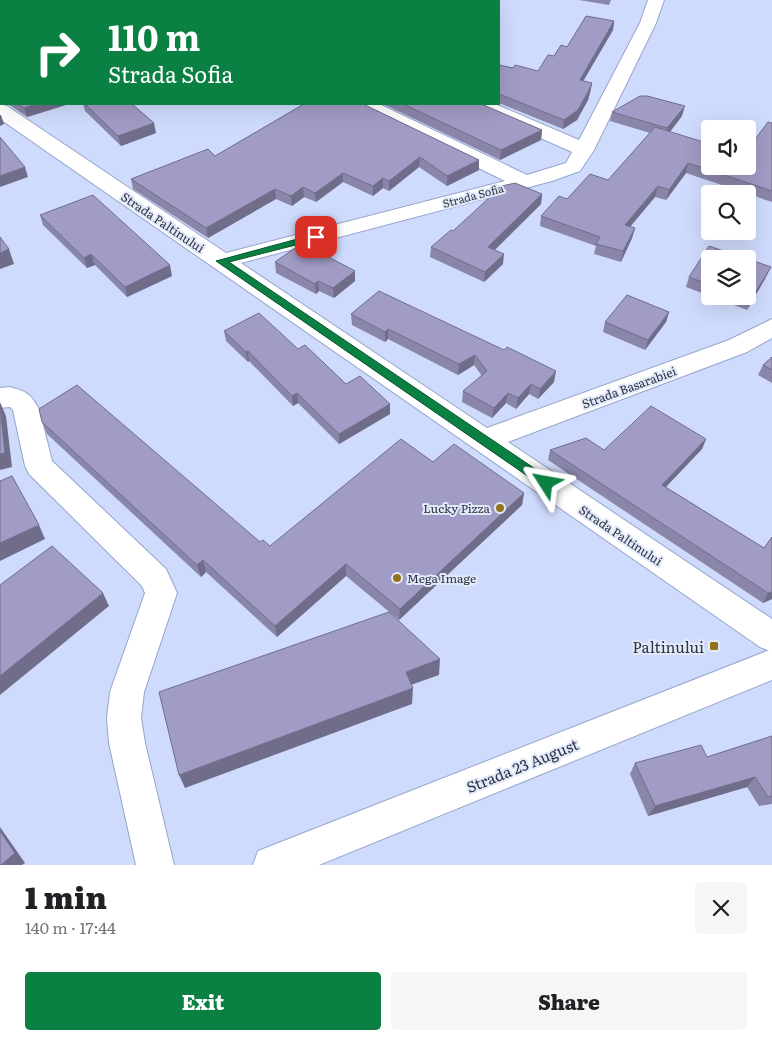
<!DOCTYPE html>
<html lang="en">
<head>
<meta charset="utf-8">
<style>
  body { margin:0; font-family:Literata,serif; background:#f6f6f6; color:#202124; height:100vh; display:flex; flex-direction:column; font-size:19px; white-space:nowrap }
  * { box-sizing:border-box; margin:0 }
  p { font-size:16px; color:#757577 }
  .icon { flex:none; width:28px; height:28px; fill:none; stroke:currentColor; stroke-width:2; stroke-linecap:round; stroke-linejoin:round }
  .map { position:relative; height:865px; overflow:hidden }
  .drawer { display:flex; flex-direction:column; background:#fff; flex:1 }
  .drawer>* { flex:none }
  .top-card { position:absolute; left:0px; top:0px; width:500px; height:105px; box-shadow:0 5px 20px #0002; background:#0b8043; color:#fff; overflow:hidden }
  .controls { position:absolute; left:701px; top:120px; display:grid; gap:10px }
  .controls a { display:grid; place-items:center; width:55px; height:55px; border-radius:5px; background:#fff; box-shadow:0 5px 20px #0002; font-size:25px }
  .pin { position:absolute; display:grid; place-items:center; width:42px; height:42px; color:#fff; margin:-21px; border-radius:10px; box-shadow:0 2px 8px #0006 }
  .me { position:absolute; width:55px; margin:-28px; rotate:304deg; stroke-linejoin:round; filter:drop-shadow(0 0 4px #0008) }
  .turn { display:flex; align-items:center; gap:18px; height:105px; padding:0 25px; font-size:22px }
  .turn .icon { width:65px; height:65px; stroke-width:2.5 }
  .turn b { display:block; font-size:35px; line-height:42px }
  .round { display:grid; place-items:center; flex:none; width:52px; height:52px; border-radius:5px; background:#f6f6f6 }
  .summary { display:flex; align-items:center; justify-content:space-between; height:85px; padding:0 25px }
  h1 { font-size:30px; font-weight:800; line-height:38px }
  .button { display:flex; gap:10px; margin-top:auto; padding:10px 25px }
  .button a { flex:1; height:58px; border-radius:5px; background:#0b8043; color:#fff; font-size:20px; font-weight:800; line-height:58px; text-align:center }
  .button a+a { background:#f6f6f6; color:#202124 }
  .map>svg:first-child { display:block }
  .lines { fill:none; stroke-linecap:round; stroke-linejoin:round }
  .minor-casing { stroke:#96a5cc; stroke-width:2 }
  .major-casing { stroke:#96a5cc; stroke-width:2 }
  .minor { fill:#fff; fill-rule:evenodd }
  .major { fill:#fff; fill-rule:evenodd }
  .wall { fill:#8a86a9 }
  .shaded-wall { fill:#706d8a }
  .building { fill:#a09cc5; stroke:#706d8a }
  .route { fill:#0b8043; stroke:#07532c }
  .poi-dot { fill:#91741a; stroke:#e2e9f9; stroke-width:2 }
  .labels { text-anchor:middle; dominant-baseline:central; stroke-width:4; stroke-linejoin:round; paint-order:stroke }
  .far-street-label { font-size:11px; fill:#2d3343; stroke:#e2e9f9 }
  .street-label { font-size:12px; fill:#2d3343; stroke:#e2e9f9 }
  .poi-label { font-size:12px; fill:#2d3343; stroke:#e2e9f9; text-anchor:end }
  .near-poi-label { font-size:15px; fill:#2d3343; stroke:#e2e9f9; text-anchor:end }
  .near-street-label { font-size:15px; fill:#2d3343; stroke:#e2e9f9 }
</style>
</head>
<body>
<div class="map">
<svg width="772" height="865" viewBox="0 0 772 865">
  <rect width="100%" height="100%" fill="#cfdbfc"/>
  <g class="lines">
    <defs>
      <path id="minor" d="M178 0H195L196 1H179Z
        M648 0H664L656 23 594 150 580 171 552 181 241 263 487 428 729 340 772 319V338L747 352 508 442 772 619V652L760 647 0 119V104L7 106 226 253 505 181 357 108 355 104H379L527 175 566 163 572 152 473 108 471 104H495L579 140 640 23Z
        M10 387C27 392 30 393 39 409L52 461 166 569 177 593 144 692 141 718 145 743 174 865H136L109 743 107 718 110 692 145 593 142 586 29 474 25 466 13 410 10 407 0 408V388Z"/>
      <path id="major" d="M772 649V680L319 865H253L258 851Z"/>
    </defs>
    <use href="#minor" class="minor-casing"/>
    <use href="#major" class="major-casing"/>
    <use href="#minor" class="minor"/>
    <use href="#major" class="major"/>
  </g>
  <path class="wall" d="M0 0 1 1V103H0Z
    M579 0H611L609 5Z
    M614 21 613 30 583 81 592 83 590 93 588 100 577 120 563 129 499 103V65L513 68 538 71 554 56 567 47Z
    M5 104H69L27 117 8 104Z
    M83 104H132L156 133 121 146 85 111Z
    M303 104H363L479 170 447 186 419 167 389 191 383 188 373 196 343 182 316 202 304 197 292 206 276 199 208 238 133 189 131 179 215 156 304 104Z
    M383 104H481L542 130 541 140 500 160Z
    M612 112 682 116 670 132 748 166 772 123V202L686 173 666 200 655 197 630 227 635 228 632 238 621 262 594 254 596 246 540 226 541 216 567 199 608 180 650 133 610 121Z
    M542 194 541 204 495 250 503 264 484 282 430 257 431 247 453 231Z
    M40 215 172 276 127 297 95 265 87 268 43 225Z
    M710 259V296H748L766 277 747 310 686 287 689 277Z
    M275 262 355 281 334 298 319 291 316 294 276 273Z
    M379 291 554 382 538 399 529 394 516 409 506 403 492 418 462 402 463 391 482 376 474 365 458 375 388 339 385 342 352 325 351 314Z
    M669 312 666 322 645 350 603 332 605 322Z
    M224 331 298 349 346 384 390 404V414L339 444 298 403 293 406 249 361 248 362 226 341Z
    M772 357V383L758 375 763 365Z
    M42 422 260 542 270 546 433 462 524 493 522 505 399 620 346 576 277 637 206 572 201 577 47 434Z
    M706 439 702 449 666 487 764 548 772 537V599L763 603 548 460 550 450H604Z
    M772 736V804L759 806 747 787 648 816 630 774 635 763 707 757Z"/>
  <path class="shaded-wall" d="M614 21 613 30 578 90 580 80Z
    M592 83 590 93 588 100 577 120 563 129 564 120Z
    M36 104H69L27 117 24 108Z
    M685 106 682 116 665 138 667 128Z
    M0 115H1L4 124 0 126Z
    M154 123 156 133 121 146 118 136Z
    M542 130 541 140 500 160 501 150Z
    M420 157 419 167 389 191V181Z
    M479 160V170L447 186V176Z
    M688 163 686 173 666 200 669 190Z
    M25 167 28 177 0 187V176Z
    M343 173V182L316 202 315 193Z
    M383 178V188L373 196V186Z
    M658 186 655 197 622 236 625 225Z
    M303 187 304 197 292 206 291 196Z
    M275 189 276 199 208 238 206 228Z
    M542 194 541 204 487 257 488 247Z
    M635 228 632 238 621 262 623 251Z
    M9 249 14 264 0 269V253Z
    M91 254 95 265 87 268 84 258Z
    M504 254 503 264 484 282 485 272Z
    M170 265 172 276 127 297 125 287Z
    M771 267 766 277 747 310 751 300Z
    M355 271V281L334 298 333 288Z
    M318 281 319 291 316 294 315 284Z
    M669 312 666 322 645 350 648 340Z
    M388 329V339L385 342V332Z
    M248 351 249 361 248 362 246 352Z
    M475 355 474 365 458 375 459 364Z
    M556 371 554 382 538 399 540 389Z
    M531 384 529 394 516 409 518 398Z
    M297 393 298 403 293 406 292 396Z
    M508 393 506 403 492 418 494 408Z
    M0 402 6 416 12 467 0 470Z
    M390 404V414L339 444V434Z
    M706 439 702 449 658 495 662 485Z
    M524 493 522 505 399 620 400 609Z
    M39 525 45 539 0 561V543Z
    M203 560 206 572 201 577 197 565Z
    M346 564V576L277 637 275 626Z
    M772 592V599L763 603 768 593Z
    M103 593 109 606 0 695V676Z
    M440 659 439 675 405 687 406 672Z
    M413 688 412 704 185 788 179 775Z
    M755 777 747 787 648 816 655 806Z
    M0 827 25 863 22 865H1Z"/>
  <path class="building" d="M0 0H107L109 1H1V94H0Z
    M586 16 614 21 580 80 592 83 589 90 578 110 564 120 499 94V65L513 68 515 65 538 71 548 55 554 56 561 45 567 47Z
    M640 96H647L685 106 667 128 612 112Z
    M18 104H36L24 108Z
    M85 104H132L154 123 118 136Z
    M304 104H363L479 160 447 176 420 157 389 181 383 178 373 186 343 173 315 193 303 187 291 196 275 189 206 228 131 179 208 149 215 156Z
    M403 104H481L542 130 501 150Z
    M768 122 772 123V191L688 163 669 190 658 186 625 225 635 228 623 251 596 244 600 237 541 216 559 196 567 199 590 174 608 180 655 127 710 144V166H748V149Z
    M0 137 25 167 0 176Z
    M515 183 542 194 488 247 504 254 485 272 431 247 451 230 453 231 502 186Z
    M93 195 170 265 125 287 91 254 84 258 40 215Z
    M0 237 9 249 0 253Z
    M302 243 355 271 333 288 318 281 315 284 275 262Z
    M709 246 747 259H710V285L689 277Z
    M748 259 771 267 751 300 742 296H748Z
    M379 291 504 350 507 347 556 371 540 389 531 384 518 398 508 393 494 408 463 391 487 371 475 355 459 364 388 329 385 332 351 314Z
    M627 295 669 312 648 340 605 322Z
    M259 313 298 349 305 345 346 384 360 376 390 404 339 434 297 393 292 396 248 351 246 352 224 331Z
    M772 357V370L763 365Z
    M77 385 260 542 263 540 270 546 401 439 433 462 454 444 524 493 400 609 346 564 275 626 203 560 197 565 42 422 39 409Z
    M0 405 5 453 0 454Z
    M651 406 706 439 662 485 764 548 772 537V592L768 593 550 450 586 438 604 450Z
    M12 476 39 525 0 543V481Z
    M52 546 103 593 0 676V585Z
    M389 612 440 659 406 672 413 688 179 775 159 692Z
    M772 736V796L768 797 755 777 655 806 635 763 701 745 707 757Z
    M0 831 15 853 1 865H0Z"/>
  <path class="route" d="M316 234 320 237 319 239 229 262 550 479V486H542L216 261Z"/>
  <g class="poi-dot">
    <circle cx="500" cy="508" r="5"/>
    <circle cx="397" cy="578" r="5"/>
    <rect x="709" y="641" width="10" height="10" rx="2.5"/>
  </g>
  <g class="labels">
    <g class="far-street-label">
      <text transform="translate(473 195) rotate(-15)">Strada Sofia</text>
    </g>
    <g class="street-label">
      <text transform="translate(163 222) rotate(34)">Strada Paltinului</text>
      <text transform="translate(629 387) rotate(-20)">Strada Basarabiei</text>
      <text transform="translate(621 535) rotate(34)">Strada Paltinului</text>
    </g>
    <g class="poi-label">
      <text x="490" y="508">Lucky Pizza</text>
      <text x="407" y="578" text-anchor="start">Mega Image</text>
    </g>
    <g class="near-poi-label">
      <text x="704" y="646">Paltinului</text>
    </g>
    <g class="near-street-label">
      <text transform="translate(522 765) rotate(-22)">Strada 23 August</text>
    </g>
  </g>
</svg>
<div class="controls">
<a><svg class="icon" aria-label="sound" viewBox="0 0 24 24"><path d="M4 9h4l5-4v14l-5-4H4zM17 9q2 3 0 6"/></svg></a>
<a><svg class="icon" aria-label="search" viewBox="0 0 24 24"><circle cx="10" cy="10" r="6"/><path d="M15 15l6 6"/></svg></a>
<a><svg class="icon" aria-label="layers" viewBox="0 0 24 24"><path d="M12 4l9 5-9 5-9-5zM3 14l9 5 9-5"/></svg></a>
</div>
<div class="pin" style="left:316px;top:237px;background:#d93025"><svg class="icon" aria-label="arrive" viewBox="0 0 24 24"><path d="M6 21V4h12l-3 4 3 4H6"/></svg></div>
<svg class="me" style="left:546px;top:483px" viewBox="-20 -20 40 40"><path d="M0-17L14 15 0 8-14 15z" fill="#0b8043" stroke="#fff" stroke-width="4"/></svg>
<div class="top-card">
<div class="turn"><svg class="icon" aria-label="right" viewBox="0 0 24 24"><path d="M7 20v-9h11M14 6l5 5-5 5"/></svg><div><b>110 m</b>Strada Sofia</div></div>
</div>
</div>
<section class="drawer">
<div class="summary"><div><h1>1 min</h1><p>140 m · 17:44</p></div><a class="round"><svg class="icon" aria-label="close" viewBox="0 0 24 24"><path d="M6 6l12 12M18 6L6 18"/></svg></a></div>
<div class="button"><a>Exit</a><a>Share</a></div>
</section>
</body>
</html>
